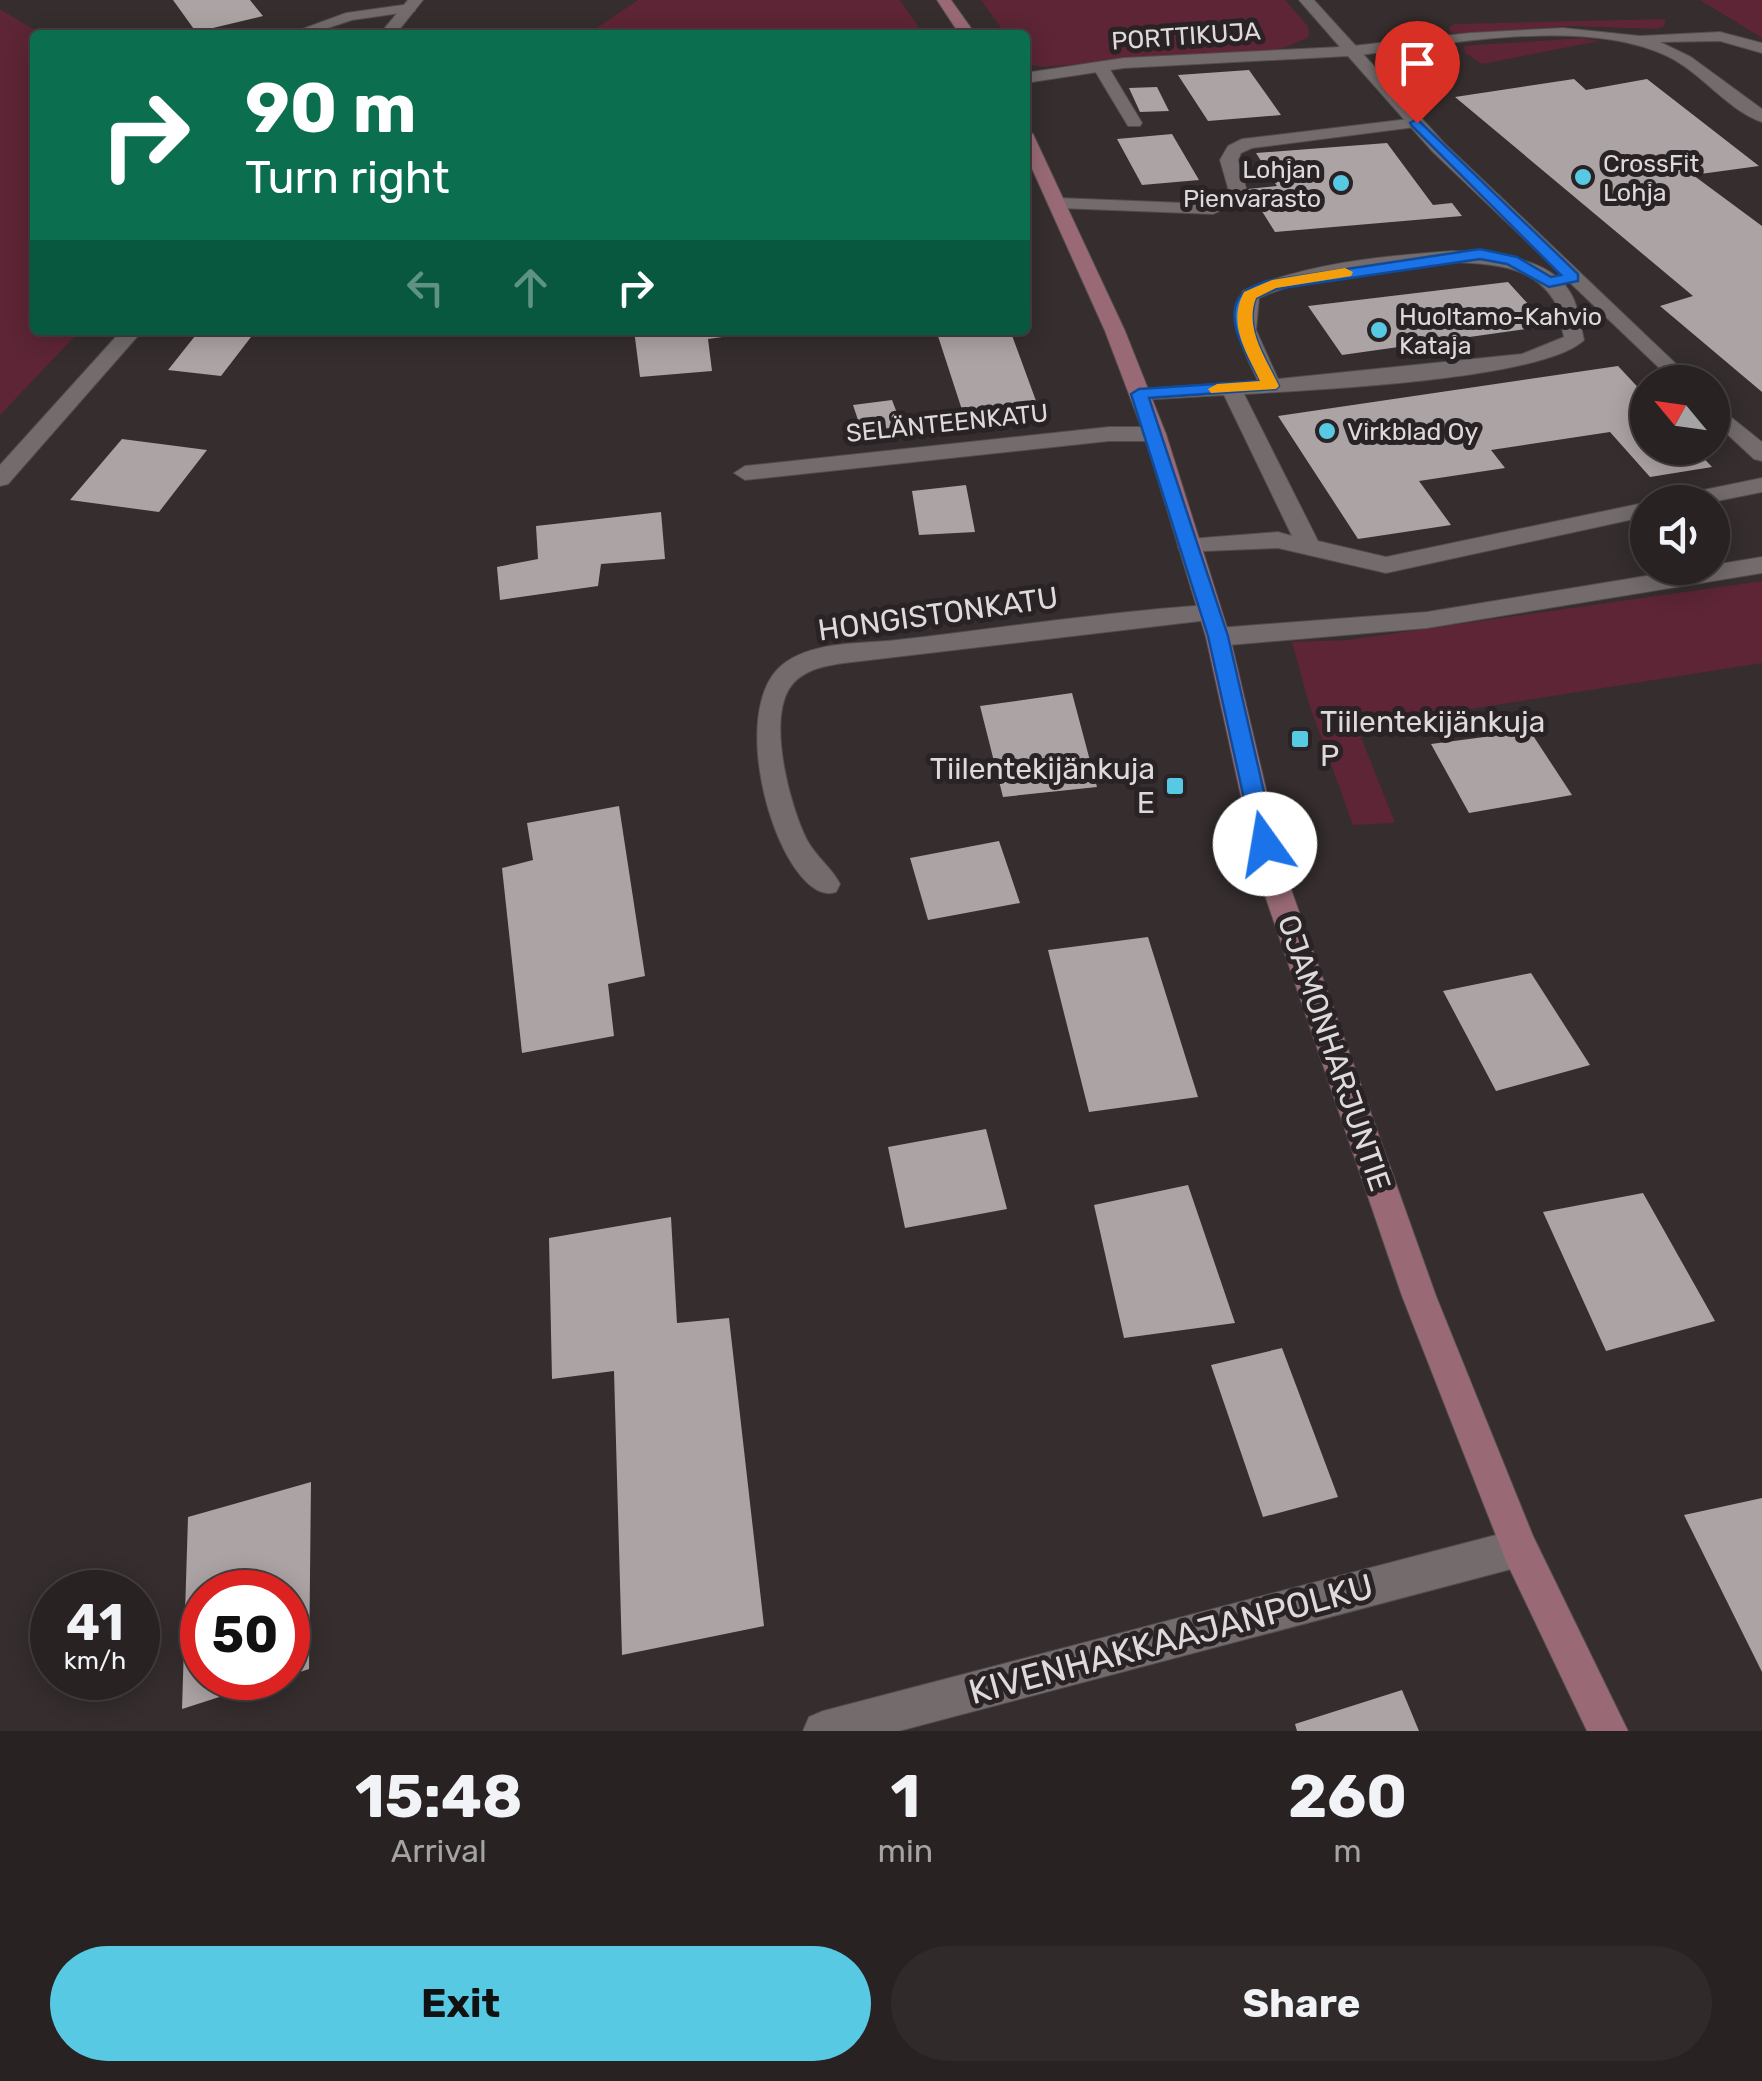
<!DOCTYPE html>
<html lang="en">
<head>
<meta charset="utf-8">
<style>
  body { margin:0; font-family:Rubik,sans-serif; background:#302a2a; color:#f1f3f6; height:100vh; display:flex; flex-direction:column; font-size:38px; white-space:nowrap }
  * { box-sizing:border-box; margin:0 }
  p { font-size:32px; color:#a5a4a5 }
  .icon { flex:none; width:55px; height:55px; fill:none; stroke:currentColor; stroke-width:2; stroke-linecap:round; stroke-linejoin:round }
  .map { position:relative; height:1731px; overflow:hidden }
  .details { display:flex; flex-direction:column; background:#282222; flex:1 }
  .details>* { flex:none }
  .top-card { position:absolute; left:30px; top:30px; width:1000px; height:305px; border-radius:10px; box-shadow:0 5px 25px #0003,0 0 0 2px #443f40; background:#0b6e4f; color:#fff; overflow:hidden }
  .needle { width:65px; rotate:299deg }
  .tools { position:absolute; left:1630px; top:365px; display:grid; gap:20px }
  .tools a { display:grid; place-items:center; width:100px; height:100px; border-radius:50%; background:#282222; box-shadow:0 5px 25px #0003,0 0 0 2px #443f40; font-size:50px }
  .speed { position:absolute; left:30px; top:1570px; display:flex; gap:20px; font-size:50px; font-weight:700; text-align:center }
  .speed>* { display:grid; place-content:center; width:130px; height:130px; border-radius:50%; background:#282222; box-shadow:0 5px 25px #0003,0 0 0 2px #443f40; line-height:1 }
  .speed small { font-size:25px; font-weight:400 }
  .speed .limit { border:15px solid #d22; background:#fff; color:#111 }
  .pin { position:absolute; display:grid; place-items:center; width:85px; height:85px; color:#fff; margin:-102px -42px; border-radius:50% 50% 50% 0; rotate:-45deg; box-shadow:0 0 10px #0007 }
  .pin .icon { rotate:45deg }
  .me { position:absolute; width:110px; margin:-55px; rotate:347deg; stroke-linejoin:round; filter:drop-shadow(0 0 8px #0008) }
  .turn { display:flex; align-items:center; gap:35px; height:210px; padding:0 50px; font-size:45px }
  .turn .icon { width:130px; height:130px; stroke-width:2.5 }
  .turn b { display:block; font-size:70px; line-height:85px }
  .lanes { display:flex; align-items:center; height:95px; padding:0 50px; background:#0003; justify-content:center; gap:50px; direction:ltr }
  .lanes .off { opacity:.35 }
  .eta { display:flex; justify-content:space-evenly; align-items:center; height:170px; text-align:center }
  .eta b { font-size:60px; font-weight:700; line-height:70px }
  .action { display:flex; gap:20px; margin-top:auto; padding:20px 50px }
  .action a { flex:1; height:115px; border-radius:60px; background:#58c9e3; color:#111; font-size:40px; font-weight:700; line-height:115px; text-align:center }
  .action a+a { background:#302a2a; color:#f1f3f6 }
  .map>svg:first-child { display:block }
  .green { fill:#5d2535 }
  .building { fill:#aca3a4 }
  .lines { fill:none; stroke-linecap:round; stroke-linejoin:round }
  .service-casing { stroke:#524c4e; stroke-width:2 }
  .minor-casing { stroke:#524c4e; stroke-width:2 }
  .tertiary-casing { stroke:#524c4e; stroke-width:2 }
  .secondary-casing { stroke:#524c4e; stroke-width:2 }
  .service { fill:#736b6c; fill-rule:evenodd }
  .minor { fill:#736b6c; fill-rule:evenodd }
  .tertiary { fill:#736b6c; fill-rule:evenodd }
  .secondary { fill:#996a76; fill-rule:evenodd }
  .route { fill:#1a73e8; stroke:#114b97; stroke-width:2.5 }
  .slow { fill:#f59e0b }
  .poi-dot { fill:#58c9e3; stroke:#2a2325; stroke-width:4 }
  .labels { text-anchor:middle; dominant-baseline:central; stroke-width:10; stroke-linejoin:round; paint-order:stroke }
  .far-street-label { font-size:25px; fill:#ded9da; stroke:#2a2325 }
  .far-poi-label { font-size:25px; fill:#ded9da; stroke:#2a2325; text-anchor:start }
  .street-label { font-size:30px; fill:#ded9da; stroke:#2a2325 }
  .poi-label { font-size:30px; fill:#ded9da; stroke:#2a2325; text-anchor:start }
  .near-street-label { font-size:35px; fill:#ded9da; stroke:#2a2325 }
</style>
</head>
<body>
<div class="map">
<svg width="1762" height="1731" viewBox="0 0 1762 1731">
  <rect width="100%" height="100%" fill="#352d2e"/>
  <path class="green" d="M638 0H900L924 35H586Z
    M981 0H1285L1308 26 1309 37 1282 49 1041 67 1025 63V35H1006Z
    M1700 0H1762V38Z
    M0 9 43 35H35V330H81L0 415Z
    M1666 19 1664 26 1657 29 1571 26 1462 33H1451L1449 28 1454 24Z
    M1581 38 1600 41 1482 64 1465 53 1464 46Z
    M1762 581V663L1357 727 1395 823 1353 825 1309 704 1292 642 1347 640Z"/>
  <path class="building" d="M173 0H250L263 16 196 32Z
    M1249 70 1281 115 1208 121 1178 75Z
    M1574 79 1586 90 1647 79 1759 166 1693 175 1762 226V392L1660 306 1693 296 1455 97Z
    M1157 87 1169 111 1140 112 1129 88Z
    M1172 134 1199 180 1142 185 1117 139Z
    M1387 143 1433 205 1452 203 1462 216 1275 232 1248 189 1277 186 1256 153Z
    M1508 282 1548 326 1342 355 1308 306Z
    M634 330H744V334L708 339 712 371 640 377Z
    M936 330H1010L1039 409 964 416Z
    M199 331 251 337 221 376 168 370Z
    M1618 366 1648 398V448H1694L1712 467 1650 477 1610 432 1491 450 1505 468 1419 481 1451 525 1358 539 1278 416Z
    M892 400 902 426 862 432 853 405Z
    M122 439 207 450 159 512 70 500Z
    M966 485 975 532 919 535 912 491Z
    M661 512 665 559 601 564 598 586 500 600 497 567 538 559 536 526Z
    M1072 693 1097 787 1003 797 980 706Z
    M1530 731 1572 795 1469 813 1431 744Z
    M619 806 645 976 608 984 614 1036 522 1053 502 868 533 860 527 823Z
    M999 841 1020 903 928 920 910 858Z
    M1148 937 1198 1097 1089 1112 1048 950Z
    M1531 973 1590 1065 1496 1091 1443 991Z
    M986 1129 1007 1209 905 1228 888 1147Z
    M1188 1185 1235 1323 1124 1338 1094 1205Z
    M1643 1193 1715 1321 1606 1351 1543 1212Z
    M671 1217 677 1323 729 1318 764 1626 622 1655 614 1371 552 1379 549 1238Z
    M1282 1348 1338 1497 1263 1517 1211 1365Z
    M311 1482 309 1669 288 1676V1592H202V1678H279L182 1709 188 1517Z
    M1762 1498V1672L1684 1515Z
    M1402 1690 1419 1731H1297L1295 1724Z"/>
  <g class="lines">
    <defs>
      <path id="service" d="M410 4 415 5V11L352 20 307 35H286L346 13Z
        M1563 28 1640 36 1720 32 1762 43V53L1720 41 1660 42 1691 57 1762 109V122C1727 110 1701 72 1667 56 1582 16 1443 45 1352 56L1344 51 1352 46 1470 33Z
        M1094 63H1106L1142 123 1140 126H1128L1092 66Z
        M1417 118 1425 123 1423 126 1252 148 1241 153 1238 160 1246 188 1242 200 1213 214 1059 208 1050 203 1059 198 1210 204 1225 197 1228 188 1220 160 1228 146 1242 139Z
        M1452 251C1492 253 1556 256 1574 300 1579 313 1581 327 1584 340 1543 380 1309 390 1244 394L1318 541 1386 557 1648 502H1651H1648V516L1386 573 1278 548 1181 552 1178 547 1181 542 1189 539 1278 532 1292 536 1224 395 1139 400 1129 394 1132 390 1258 381C1244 351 1227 323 1243 291 1306 263 1384 256 1452 251ZM1452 262C1488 264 1531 264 1553 299 1560 308 1561 326 1564 337L1522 354 1278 379 1256 330 1259 298C1316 272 1389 267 1452 262Z
        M1762 478V492L1712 502H1668L1679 495Z
        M1519 1529 1532 1535 1538 1548 1532 1561 1519 1567 899 1731H803L809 1717 823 1711Z"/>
      <path id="minor" d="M1299 0H1314L1444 143 1695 382H1674L1432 151 1348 56 1124 68 1025 83V73L1124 58 1340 47Z
        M1712 402 1762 442V461L1754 459 1712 420Z
        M1109 427H1155L1166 434 1155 441H1109L745 480 734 473 745 466Z
        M1762 557V573L1427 628 1218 646 1206 637 1218 628 1427 612Z
        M1209 605 1217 607 1221 613 1217 619 844 663C823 666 801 670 789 689 768 724 790 806 807 840 816 857 832 868 840 884L836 892C783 910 719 707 786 662 816 641 862 644 897 640 1001 628 1104 612 1209 605Z"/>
      <path id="tertiary" d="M408 0H423L395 35H379Z
        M122 330H143L8 484 0 486V465Z"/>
      <path id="secondary" d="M937 0H951L976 35H960Z
        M1025 129 1033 134 1125 331 1166 434 1230 637 1287 878 1436 1296 1533 1536 1628 1731H1587L1506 1561 1402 1296 1259 878 1206 637 1144 434 1105 331 1025 153Z"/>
    </defs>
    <use href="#service" class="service-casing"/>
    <use href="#minor" class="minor-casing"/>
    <use href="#tertiary" class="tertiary-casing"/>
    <use href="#secondary" class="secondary-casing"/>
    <use href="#service" class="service"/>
    <use href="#minor" class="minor"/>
    <use href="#tertiary" class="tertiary"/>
    <use href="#secondary" class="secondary"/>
  </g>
  <path class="route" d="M1417 119 1578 274V281L1549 287 1507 264 1480 259 1276 289 1256 298C1244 329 1266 358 1279 386L1276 389 1149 398 1228 636 1276 844 1265 853 1254 844 1208 636 1131 394 1139 389 1260 381C1249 358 1219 315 1244 292 1249 287 1260 284 1266 281L1480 249 1517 257 1551 277 1561 275 1412 126 1410 123Z"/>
  <path class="slow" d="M1345 268 1353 272 1351 276 1276 288 1256 298C1244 329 1266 358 1279 386L1276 389 1211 393 1208 389 1217 384 1260 381C1246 351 1227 324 1244 292L1272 280Z"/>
  <g class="poi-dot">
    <circle cx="1583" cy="177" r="10"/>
    <circle cx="1341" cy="183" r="10"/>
    <circle cx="1379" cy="330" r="10"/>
    <circle cx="1327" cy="431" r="10"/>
    <rect x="1290" y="729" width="20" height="20" rx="5"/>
    <rect x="1165" y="776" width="20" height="20" rx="5"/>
  </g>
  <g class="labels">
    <g class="far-street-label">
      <text transform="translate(1186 36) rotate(-4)">PORTTIKUJA</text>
      <text transform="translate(947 423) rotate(-6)">SELÄNTEENKATU</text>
    </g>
    <g class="far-poi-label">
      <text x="1603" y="163">CrossFit<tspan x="1603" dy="29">Lohja</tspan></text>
      <text x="1321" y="169" text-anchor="end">Lohjan<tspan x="1321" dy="29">Pienvarasto</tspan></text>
      <text x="1399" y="316">Huoltamo-Kahvio<tspan x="1399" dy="29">Kataja</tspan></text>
      <text x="1347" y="431">Virkblad Oy</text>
    </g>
    <g class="street-label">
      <text transform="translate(938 614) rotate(-8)">HONGISTONKATU</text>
      <text transform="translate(1334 1053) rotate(71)">OJAMONHARJUNTIE</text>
    </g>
    <g class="poi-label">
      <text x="1320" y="722">Tiilentekijänkuja<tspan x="1320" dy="34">P</tspan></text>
      <text x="1155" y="769" text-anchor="end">Tiilentekijänkuja<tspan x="1155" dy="34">E</tspan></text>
    </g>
    <g class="near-street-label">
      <text transform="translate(1171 1639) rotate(-15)">KIVENHAKKAAJANPOLKU</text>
    </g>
  </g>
</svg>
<div class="tools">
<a><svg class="needle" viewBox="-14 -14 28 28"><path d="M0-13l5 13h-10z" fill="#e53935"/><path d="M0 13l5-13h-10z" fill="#a5a4a5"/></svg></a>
<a><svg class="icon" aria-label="sound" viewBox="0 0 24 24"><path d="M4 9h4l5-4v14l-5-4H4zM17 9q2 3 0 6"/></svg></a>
</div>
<div class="speed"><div>41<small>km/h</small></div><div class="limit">50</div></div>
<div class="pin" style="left:1417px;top:123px;background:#d93025"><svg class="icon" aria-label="arrive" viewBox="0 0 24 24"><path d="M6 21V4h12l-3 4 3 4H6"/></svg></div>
<svg class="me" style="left:1265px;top:844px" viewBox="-20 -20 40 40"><circle r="19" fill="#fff"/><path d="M0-13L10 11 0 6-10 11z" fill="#1a73e8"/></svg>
<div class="top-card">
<div class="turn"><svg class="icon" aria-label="right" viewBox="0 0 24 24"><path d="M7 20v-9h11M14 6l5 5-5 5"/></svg><div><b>90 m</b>Turn right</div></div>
<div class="lanes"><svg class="icon off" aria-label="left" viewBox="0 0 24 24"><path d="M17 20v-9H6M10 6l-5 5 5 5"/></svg><svg class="icon off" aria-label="ahead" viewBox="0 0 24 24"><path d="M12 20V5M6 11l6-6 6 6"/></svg><svg class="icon" aria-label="right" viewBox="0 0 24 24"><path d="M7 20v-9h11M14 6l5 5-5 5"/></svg></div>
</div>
</div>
<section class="details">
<div class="eta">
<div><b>15:48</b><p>Arrival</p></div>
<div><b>1</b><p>min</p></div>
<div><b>260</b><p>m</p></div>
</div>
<div class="action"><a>Exit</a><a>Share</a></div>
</section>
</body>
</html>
